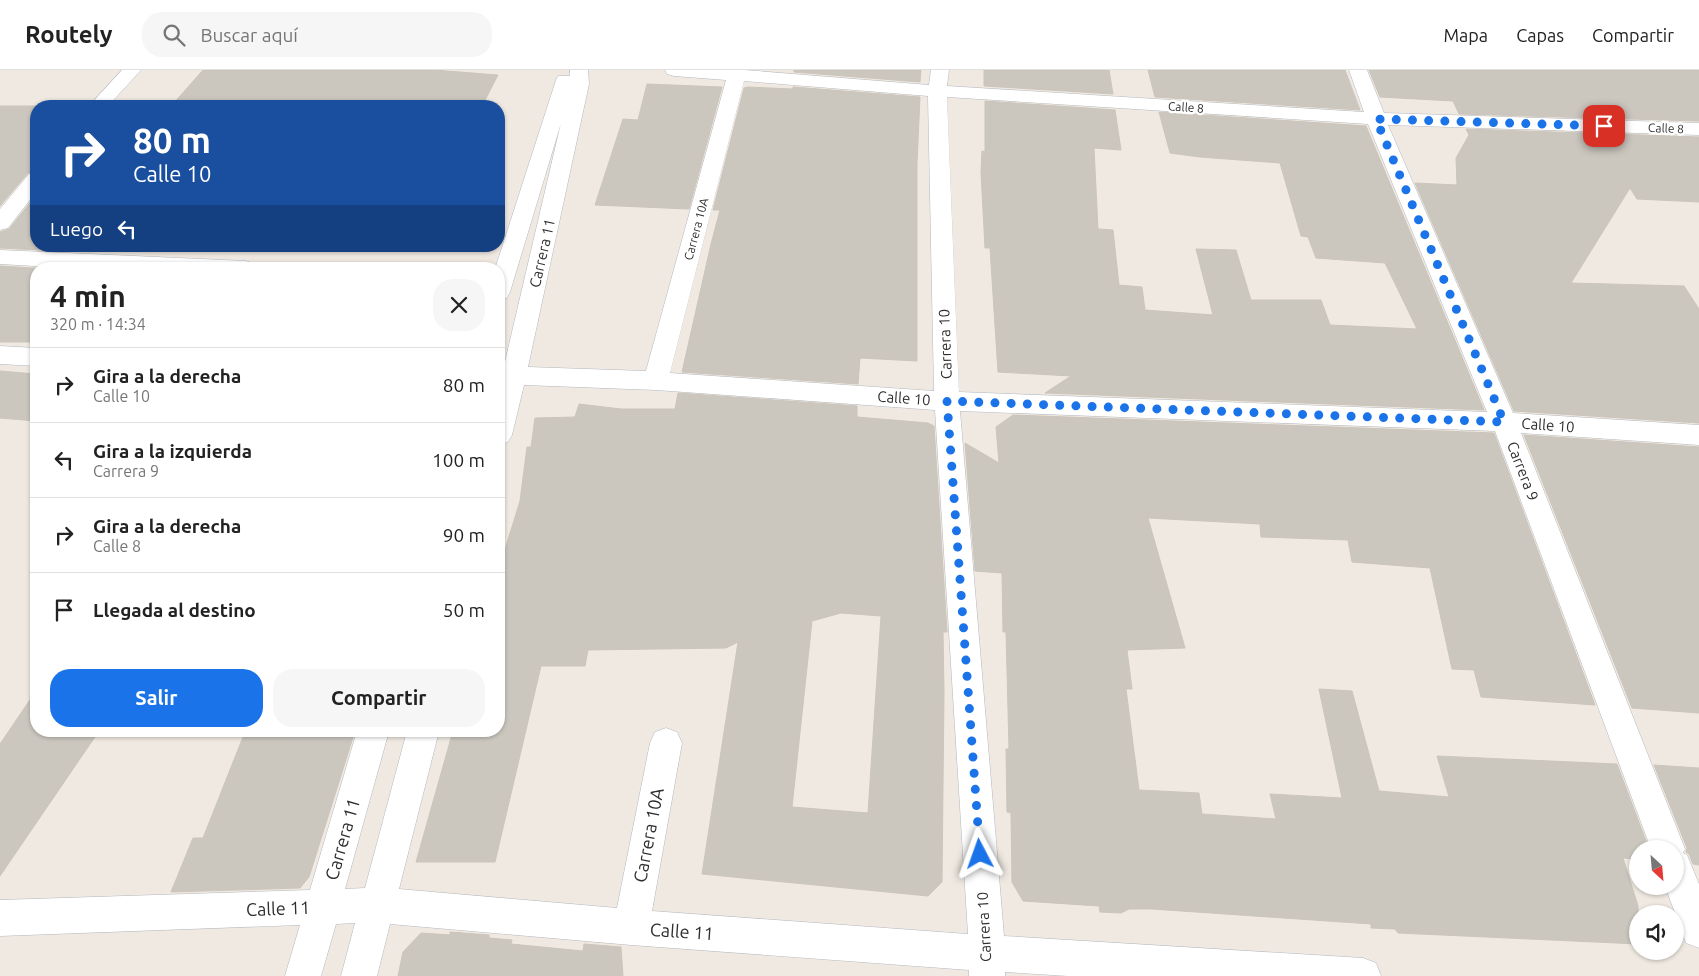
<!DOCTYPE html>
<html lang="es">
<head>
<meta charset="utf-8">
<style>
  body { margin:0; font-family:Ubuntu,sans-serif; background:#f6f6f6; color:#222; height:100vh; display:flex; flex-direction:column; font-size:19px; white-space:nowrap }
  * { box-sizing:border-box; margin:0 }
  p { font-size:16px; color:#767676 }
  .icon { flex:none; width:28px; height:28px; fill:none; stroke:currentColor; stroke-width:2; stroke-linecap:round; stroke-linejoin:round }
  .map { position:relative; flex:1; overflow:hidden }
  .side { position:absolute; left:30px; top:192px; width:475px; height:475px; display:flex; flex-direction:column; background:#fff; border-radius:20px; box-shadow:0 1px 4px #0004 }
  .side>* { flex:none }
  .banner { position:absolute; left:30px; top:30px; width:475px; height:152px; border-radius:20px; box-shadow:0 1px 4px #0004; background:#1a4fa0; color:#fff; overflow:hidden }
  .needle { width:32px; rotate:154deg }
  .buttons { position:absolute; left:1629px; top:770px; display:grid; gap:10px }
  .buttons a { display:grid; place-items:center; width:55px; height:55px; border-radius:50%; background:#fff; box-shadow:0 1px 4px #0004; font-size:25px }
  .pin { position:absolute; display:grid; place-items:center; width:42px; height:42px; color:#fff; margin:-21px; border-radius:10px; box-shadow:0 2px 8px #0006 }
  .me { position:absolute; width:55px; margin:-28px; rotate:356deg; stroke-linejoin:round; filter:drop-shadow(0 0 4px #0008) }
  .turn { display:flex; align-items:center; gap:18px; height:105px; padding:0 20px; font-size:22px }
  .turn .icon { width:65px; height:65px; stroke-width:2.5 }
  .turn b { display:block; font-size:35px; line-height:42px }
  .then { display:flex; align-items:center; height:48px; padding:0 20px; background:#0003; gap:10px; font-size:19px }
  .round { display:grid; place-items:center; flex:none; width:52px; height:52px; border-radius:20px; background:#f6f6f6 }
  .head { display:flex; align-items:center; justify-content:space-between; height:85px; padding:0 20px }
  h1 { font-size:30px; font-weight:700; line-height:38px }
  .cta { display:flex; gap:10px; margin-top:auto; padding:10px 20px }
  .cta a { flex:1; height:58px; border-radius:20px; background:#1a73e8; color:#fff; font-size:20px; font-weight:700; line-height:58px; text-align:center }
  .cta a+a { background:#f6f6f6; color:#222 }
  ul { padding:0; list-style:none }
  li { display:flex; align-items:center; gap:15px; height:75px; padding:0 20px; border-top:1px solid #e0e0e0 }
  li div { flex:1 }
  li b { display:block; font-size:19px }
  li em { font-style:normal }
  header { display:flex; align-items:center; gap:30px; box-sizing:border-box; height:70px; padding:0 25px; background:#fff; border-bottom:1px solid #e0e0e0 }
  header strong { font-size:24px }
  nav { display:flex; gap:28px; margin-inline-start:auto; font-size:18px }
  .search { width:350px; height:45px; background:#f6f6f6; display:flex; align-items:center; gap:12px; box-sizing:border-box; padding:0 18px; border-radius:20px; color:#767676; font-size:19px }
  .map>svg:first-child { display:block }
  .building { fill:#cbc7bf; stroke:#cbc5ba; fill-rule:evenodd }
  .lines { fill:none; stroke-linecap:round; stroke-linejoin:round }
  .minor-casing { stroke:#b4b7c1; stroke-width:1 }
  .minor { fill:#fff; fill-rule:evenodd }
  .route { stroke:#1a73e8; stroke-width:9; stroke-dasharray:0 16.2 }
  .labels { text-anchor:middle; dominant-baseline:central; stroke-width:5; stroke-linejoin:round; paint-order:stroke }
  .far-street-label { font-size:12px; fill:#2e2e2e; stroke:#fff }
  .street-label { font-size:15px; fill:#2e2e2e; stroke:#fff }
  .near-street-label { font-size:18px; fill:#2e2e2e; stroke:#fff }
</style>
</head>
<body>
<header>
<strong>Routely</strong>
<div class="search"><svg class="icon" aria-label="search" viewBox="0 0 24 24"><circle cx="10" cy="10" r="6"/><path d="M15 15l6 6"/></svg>Buscar aquí</div>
<nav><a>Mapa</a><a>Capas</a><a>Compartir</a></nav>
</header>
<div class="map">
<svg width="1699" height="906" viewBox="0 0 1699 906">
  <rect width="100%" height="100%" fill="#efe9e1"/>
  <path class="building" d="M203 0H434L498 5 483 34 419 33 417 36 350 33 347 36 173 34Z
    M794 0H921L920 12 794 2Z
    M984 0H1109L1113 24 984 16Z
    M1148 0H1345L1360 40 1155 27Z
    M1369 0H1699V51L1459 44 1453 31 1380 27Z
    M647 14 722 17 689 139 595 135 623 49 638 50Z
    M747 17 793 19V17L920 27 917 93V291L860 288 858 314 682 302 711 174 720 140H713L744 18Z
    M985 31 1115 40 1121 80 1094 78 1098 159 1113 160 1119 215 1142 217 1145 240 1213 245 1196 179 1236 180 1251 230H1321L1330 255 1417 259 1385 193 1316 188 1308 167 1301 166 1280 93 1200 87 1170 83 1159 42 1366 56 1484 340 1045 323 1071 306 998 302 990 178H985L981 102 982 81 985 82Z
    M0 36H36V101L28 103 0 136Z
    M1466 59 1699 67V132L1637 129 1630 118 1571 213 1684 216 1699 239V353L1514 341 1415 113 1457 115 1456 88 1469 65Z
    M36 125V176H64L61 181 0 178V162L9 159Z
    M0 196 48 199H36V272H0Z
    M0 301 36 304V351L0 348Z
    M678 323 857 336V347L928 353 934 356 947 562H943L944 623 942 812 928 826 702 804 738 572 726 578 588 580 585 596H541L495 792H416L453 661H499V499L520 431 527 377H531L535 348 575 347 579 334 621 339H675ZM841 543 881 546 868 743 792 737 812 551Z
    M1013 345 1494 363 1595 635 1481 627 1474 600 1452 599 1430 498 1352 492 1348 470 1261 467 1260 454 1148 448 1185 578 1127 580 1132 619H1126L1139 720 1199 723 1202 744 1276 749 1270 724 1342 728 1319 619 1352 621 1379 721 1449 727 1437 686 1617 694 1649 779H1638V789L1623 788 1638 836V874L1398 863 1395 859 1371 858V854L1152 839H1129L1121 843 1100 842 1099 836 1023 831 1012 812 1011 743 1007 742 1006 679H1009L1006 562H1003L1002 503 975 501 965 373 999 393 996 357Z
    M1524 365 1699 377V643L1632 638Z
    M36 621V661H99L0 806V674Z
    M287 661H355L309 807 300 818 171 822 193 768H203L243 667H285Z
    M1654 695 1699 698V795L1693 794 1689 784 1686 782 1687 778Z
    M450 862 489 865V868L512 870 511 874 583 881 584 874 621 877 623 906H398L403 882 421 863 450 865Z"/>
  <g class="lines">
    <defs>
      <path id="minor" d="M122 0H141L108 36H89Z
        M570 0H588L589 14 528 297 646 301 726 10 674 6 667 4 665 0H744L929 15 931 0H949L947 16 1364 42 1349 0H1367L1384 43 1699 53V65L1388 55 1513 343 1699 355V375L1521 363 1685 779 1683 783 1687 785 1699 814V878L1686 873 1665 816H1675V779H1651L1495 361 960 341 1004 866 1363 888 1376 893 1381 906H1068L1005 902V906H969V900L631 875 390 854 377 906H341L355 853 336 854 321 906H285L300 855 0 866V830L310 820 357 661H389L345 819 365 818 407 661H439L399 819 617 838 650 673 655 662 666 658 677 662 682 673 652 841 968 864 935 340 656 320 524 315 512 365 508 372 499 375V296H504L561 53 510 222 507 228 499 230V199H495L556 10 558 6H570ZM744 11 928 26 934 321 670 303ZM947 27 1368 54 1487 342 959 322Z
        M36 103V122L8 158 0 160V139L29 104Z
        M0 180 246 191 254 194 257 199H87L0 194Z
        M0 276 36 278V296L0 294Z"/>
    </defs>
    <use href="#minor" class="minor-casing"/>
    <use href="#minor" class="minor"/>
  </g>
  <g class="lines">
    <path class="route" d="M980 784 947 331 1504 352 1376 49 1604 56"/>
  </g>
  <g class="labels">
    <g class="far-street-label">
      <text transform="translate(1186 37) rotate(4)">Calle 8</text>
      <text transform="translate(1666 58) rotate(2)">Calle 8</text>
      <text transform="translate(696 159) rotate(-75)">Carrera 10A</text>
    </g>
    <g class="street-label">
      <text transform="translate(542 183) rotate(-77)">Carrera 11</text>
      <text transform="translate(945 274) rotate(-92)">Carrera 10</text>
      <text transform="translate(904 328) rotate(4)">Calle 10</text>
      <text transform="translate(1548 355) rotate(4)">Calle 10</text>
      <text transform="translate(1523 401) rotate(69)">Carrera 9</text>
      <text transform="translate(984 857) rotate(-93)">Carrera 10</text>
    </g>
    <g class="near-street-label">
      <text transform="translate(648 765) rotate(-79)">Carrera 10A</text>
      <text transform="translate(342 769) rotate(-74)">Carrera 11</text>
      <text transform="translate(278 838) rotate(-2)">Calle 11</text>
      <text transform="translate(682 861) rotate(4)">Calle 11</text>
    </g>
  </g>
</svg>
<div class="buttons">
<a><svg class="needle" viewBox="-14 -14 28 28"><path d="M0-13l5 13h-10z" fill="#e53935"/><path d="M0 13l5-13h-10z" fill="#767676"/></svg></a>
<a><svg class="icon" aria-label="sound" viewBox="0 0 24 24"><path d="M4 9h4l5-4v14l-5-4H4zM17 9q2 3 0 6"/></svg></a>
</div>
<div class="pin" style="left:1604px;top:56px;background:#d93025"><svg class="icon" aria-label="arrive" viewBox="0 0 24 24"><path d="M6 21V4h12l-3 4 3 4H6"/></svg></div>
<svg class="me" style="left:980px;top:784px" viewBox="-20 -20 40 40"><path d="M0-17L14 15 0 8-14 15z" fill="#1a73e8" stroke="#fff" stroke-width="4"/></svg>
<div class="banner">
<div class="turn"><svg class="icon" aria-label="right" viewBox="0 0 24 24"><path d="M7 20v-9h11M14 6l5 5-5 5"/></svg><div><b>80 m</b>Calle 10</div></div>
<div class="then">Luego<svg class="icon" aria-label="left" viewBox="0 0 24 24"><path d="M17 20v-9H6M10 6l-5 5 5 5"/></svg></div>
</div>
<section class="side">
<div class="head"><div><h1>4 min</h1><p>320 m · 14:34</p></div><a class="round"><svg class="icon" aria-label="close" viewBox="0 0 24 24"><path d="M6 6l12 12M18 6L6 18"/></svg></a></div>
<ul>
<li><svg class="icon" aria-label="right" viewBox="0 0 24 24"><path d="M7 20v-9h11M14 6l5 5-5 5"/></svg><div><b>Gira a la derecha</b><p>Calle 10</p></div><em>80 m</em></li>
<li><svg class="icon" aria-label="left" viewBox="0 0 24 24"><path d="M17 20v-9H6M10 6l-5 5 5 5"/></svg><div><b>Gira a la izquierda</b><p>Carrera 9</p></div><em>100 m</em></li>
<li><svg class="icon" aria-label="right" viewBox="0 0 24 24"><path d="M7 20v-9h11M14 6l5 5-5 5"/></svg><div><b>Gira a la derecha</b><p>Calle 8</p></div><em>90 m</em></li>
<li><svg class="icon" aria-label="arrive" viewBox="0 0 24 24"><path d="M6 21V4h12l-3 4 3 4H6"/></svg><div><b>Llegada al destino</b></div><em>50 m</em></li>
</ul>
<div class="cta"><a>Salir</a><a>Compartir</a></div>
</section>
</div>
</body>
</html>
